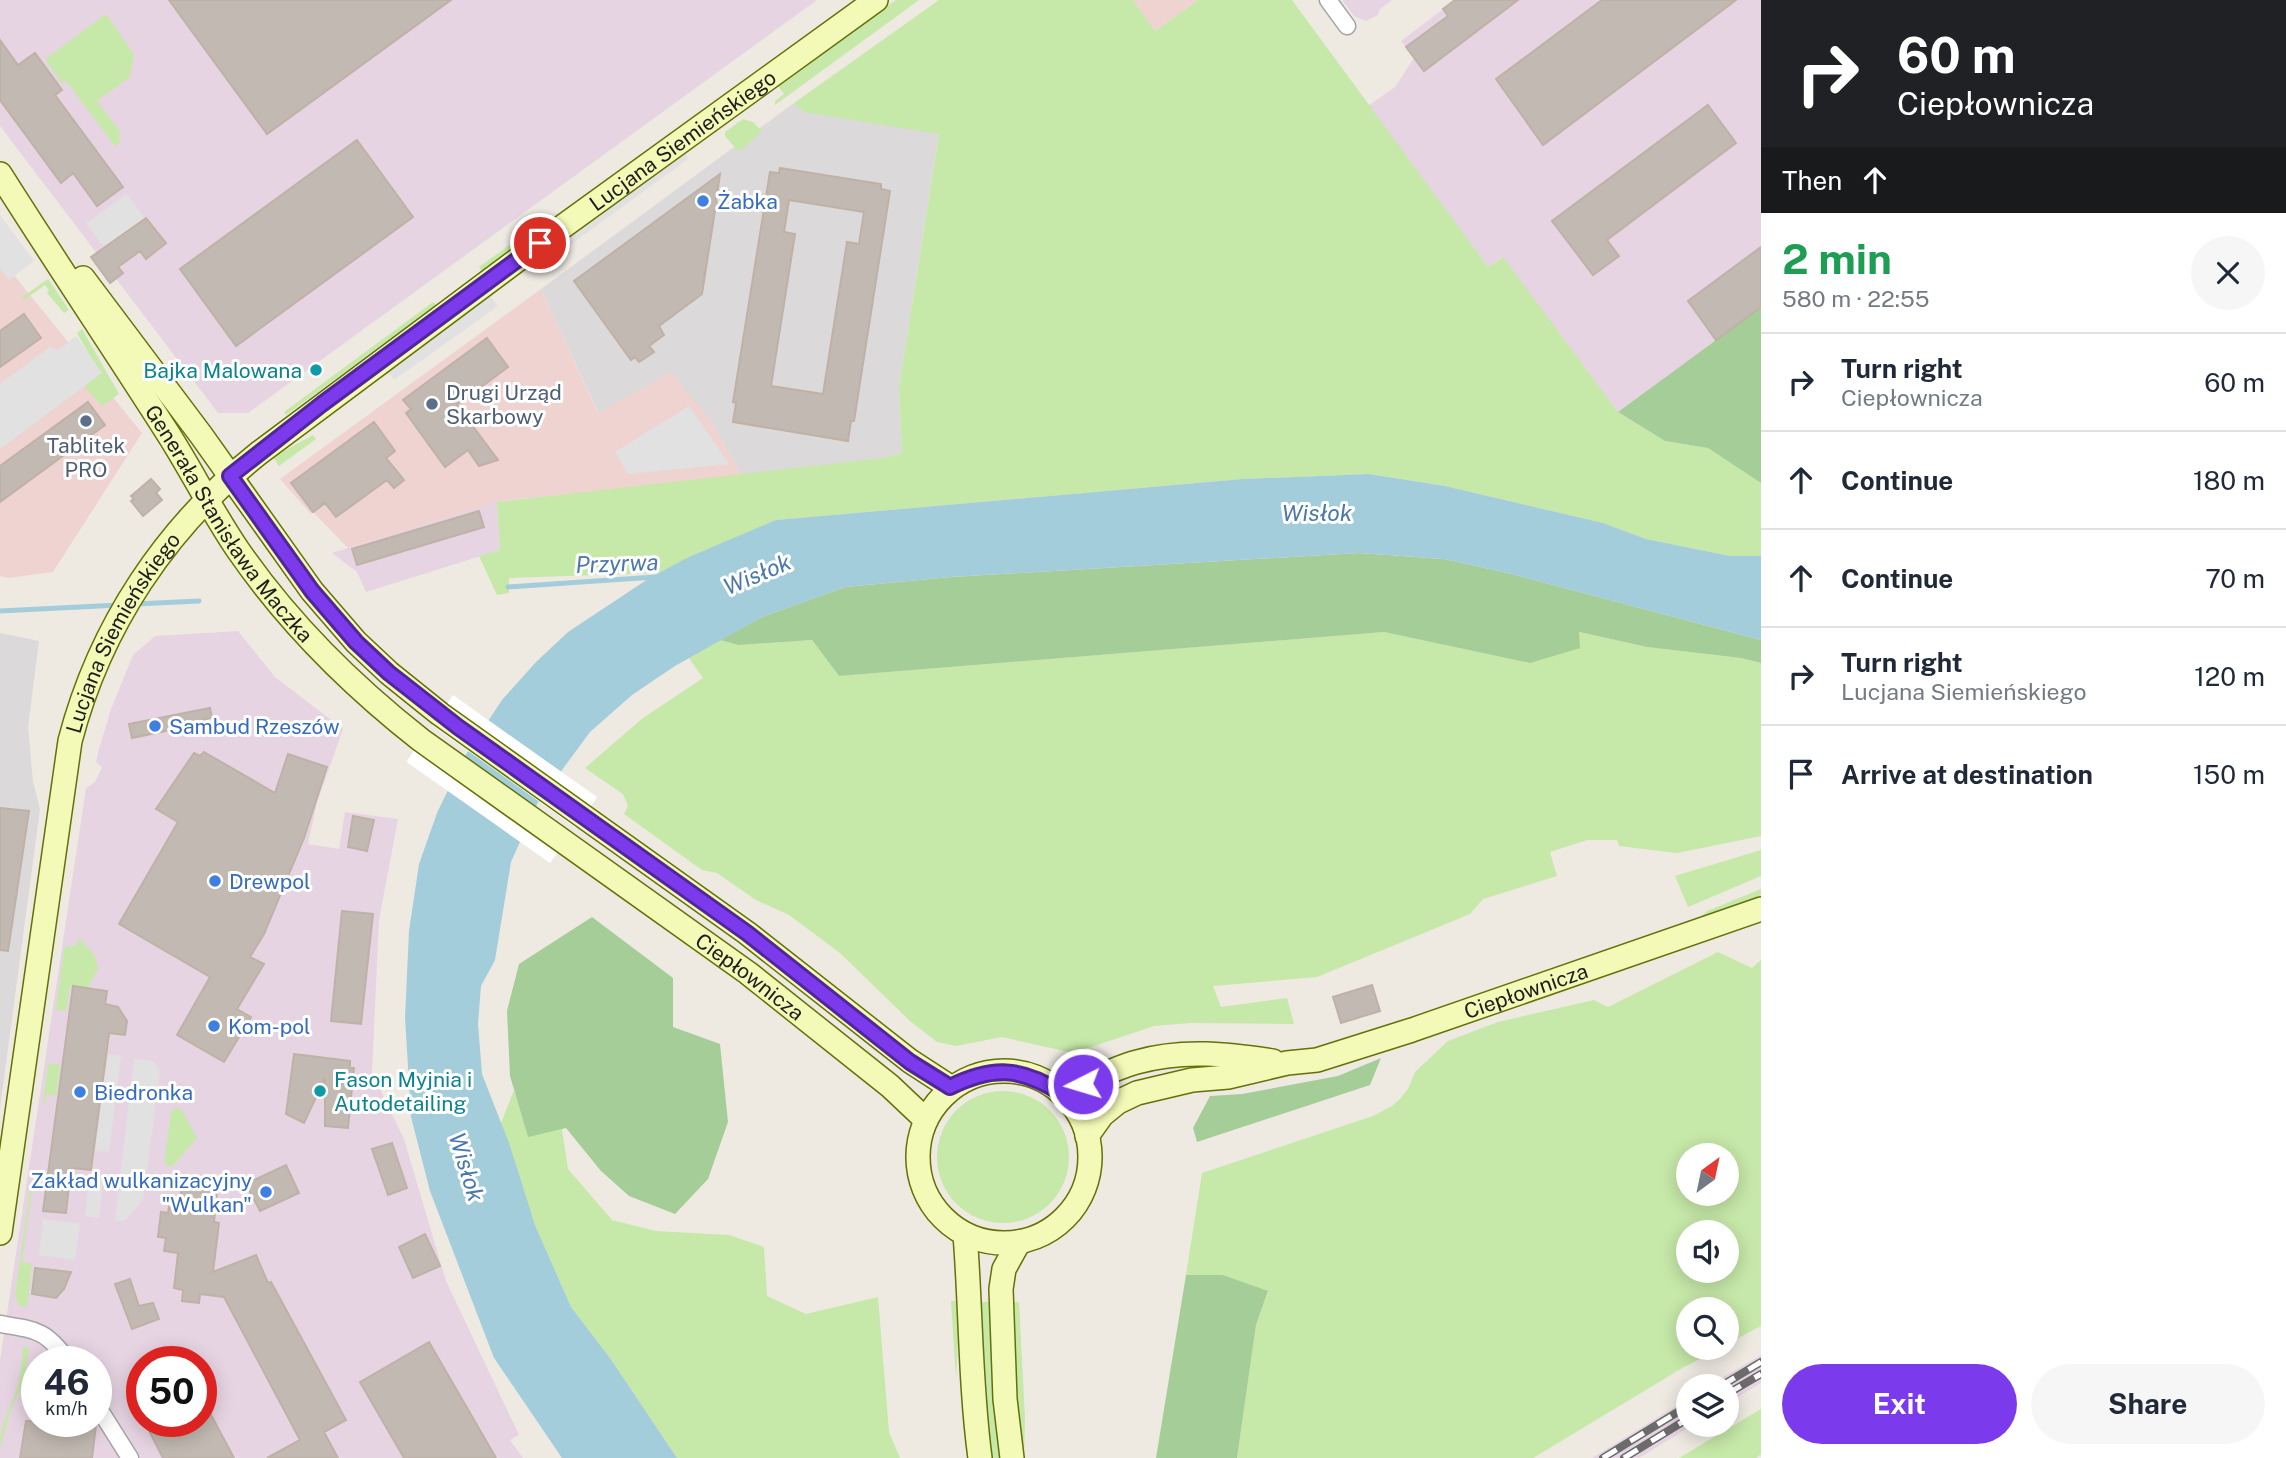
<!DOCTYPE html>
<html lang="en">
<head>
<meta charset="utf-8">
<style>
  body { margin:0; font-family:"Public Sans",sans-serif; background:#f6f6f7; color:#1f2937; height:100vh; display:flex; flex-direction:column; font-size:26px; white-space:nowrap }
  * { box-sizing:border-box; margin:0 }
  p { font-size:23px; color:#747a83 }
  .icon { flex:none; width:38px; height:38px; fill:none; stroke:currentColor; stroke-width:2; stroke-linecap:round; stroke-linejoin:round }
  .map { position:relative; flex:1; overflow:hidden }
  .sheet { display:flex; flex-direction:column; background:#fff; width:525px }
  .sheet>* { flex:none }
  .top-card { background:#202124; color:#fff; overflow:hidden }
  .needle { width:46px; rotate:33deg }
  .buttons { position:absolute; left:1676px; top:1143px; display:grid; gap:14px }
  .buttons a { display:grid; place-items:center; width:63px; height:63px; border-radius:50%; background:#fff; box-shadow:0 4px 18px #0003; font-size:35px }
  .speed { position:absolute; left:21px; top:1346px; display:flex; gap:14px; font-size:35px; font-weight:700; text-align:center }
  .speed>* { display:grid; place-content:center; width:91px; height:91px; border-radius:50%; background:#fff; box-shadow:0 4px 18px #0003; line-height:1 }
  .speed small { font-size:18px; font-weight:400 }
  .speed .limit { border:10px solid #d22; background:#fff; color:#111 }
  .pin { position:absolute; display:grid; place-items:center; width:60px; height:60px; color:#fff; margin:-30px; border:4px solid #fff; border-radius:50%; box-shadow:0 2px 7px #0007 }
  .me { position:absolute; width:77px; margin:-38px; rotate:265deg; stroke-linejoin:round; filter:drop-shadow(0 0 5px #0008) }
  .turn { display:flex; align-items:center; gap:24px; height:147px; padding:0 21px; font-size:32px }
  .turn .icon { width:91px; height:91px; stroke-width:2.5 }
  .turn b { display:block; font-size:49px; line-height:60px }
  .then { display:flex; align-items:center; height:66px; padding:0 21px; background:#0003; gap:14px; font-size:26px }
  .round { display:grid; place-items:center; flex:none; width:74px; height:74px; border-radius:37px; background:#f6f6f7 }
  .headline { display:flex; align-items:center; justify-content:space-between; height:119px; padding:0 21px }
  h1 { font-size:42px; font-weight:700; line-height:52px; color:#1e9e55 }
  .primary-button { display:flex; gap:14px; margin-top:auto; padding:14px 21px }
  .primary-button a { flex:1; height:80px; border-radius:42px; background:#7c3aed; color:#fff; font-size:28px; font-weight:700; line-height:80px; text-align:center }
  .primary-button a+a { background:#f6f6f7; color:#1f2937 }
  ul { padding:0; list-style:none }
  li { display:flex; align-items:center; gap:21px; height:98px; padding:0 21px; border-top:2px solid #e0e1e3 }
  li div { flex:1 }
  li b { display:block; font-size:26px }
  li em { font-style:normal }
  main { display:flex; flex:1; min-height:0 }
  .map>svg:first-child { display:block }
  .residential { fill:#dbd9d9 }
  .commercial { fill:#efd3d1 }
  .industrial { fill:#e7d4e3; fill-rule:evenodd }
  .grass { fill:#c6e8a8; fill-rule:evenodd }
  .forest { fill:#a5cd97 }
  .parking { fill:#e1e1e1 }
  .water { fill:#a3cddb }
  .pier { fill:#fff }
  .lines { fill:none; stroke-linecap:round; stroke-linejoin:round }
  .stream { stroke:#a3cddb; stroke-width:5 }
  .building { fill:#c2bab2; stroke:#bfb1a5; stroke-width:2; fill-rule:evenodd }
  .street-casing { stroke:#a4a4a4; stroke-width:19 }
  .secondary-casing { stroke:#637106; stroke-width:26 }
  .street { stroke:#fff; stroke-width:16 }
  .secondary { stroke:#f3f9b6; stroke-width:23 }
  .rail-casing { stroke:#6b6b6b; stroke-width:8 }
  .rail { stroke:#fff; stroke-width:5; stroke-dasharray:16; stroke-linecap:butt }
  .route-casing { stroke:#51269a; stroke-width:18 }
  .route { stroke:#7c3aed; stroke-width:12 }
  .shop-dot { fill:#3f7fe0; stroke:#fff; stroke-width:2.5 }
  .culture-dot { fill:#0f9aa8; stroke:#fff; stroke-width:2.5 }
  .service-dot { fill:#5c6f8a; stroke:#fff; stroke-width:2.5 }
  .labels { text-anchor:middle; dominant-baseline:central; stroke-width:6; stroke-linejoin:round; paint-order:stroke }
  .street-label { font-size:21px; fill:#1d1d1d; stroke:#fff }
  .shop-label { font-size:21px; fill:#366cbe; stroke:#fff; text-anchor:start }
  .culture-label { font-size:21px; fill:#0d838f; stroke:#fff; text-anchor:end }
  .service-label { font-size:21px; fill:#4e5e75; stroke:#fff; text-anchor:start }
  .water-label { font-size:23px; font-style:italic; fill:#4a78ab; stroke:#fff }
</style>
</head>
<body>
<main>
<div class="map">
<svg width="1761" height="1458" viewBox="0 0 1761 1458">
  <rect width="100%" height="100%" fill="#eeeae2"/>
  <path class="residential" d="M794 103 804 112 939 133 899 388 902 453 883 458 742 476 711 421 599 414 541 289Z
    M0 633 39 641 28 727 33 782 40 809 0 1108Z"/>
  <path class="commercial" d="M1133 0H1198L1155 31Z
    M0 258 142 433 53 572 8 578 0 576Z
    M541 289 598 413 671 372 711 421 742 476 503 501 348 548 313 512 311 514 280 479Z"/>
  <path class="industrial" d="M0 0H817L248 413H218L0 126Z
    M1342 0H1392L1380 9 1378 15 1366 21 1354 16Z
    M1455 0H1761V307L1618 412 1502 257 1488 267 1368 106 1395 87 1414 58 1401 41Z
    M497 502 500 550 366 592 357 572 332 553Z
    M238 631 275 677 343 729 317 803 308 844 339 849 345 812 398 819 379 920 372 1072 404 1139 446 1281 519 1435 510 1440 523 1458H0V1360L86 788 95 782 102 767 96 762 99 749 111 709 133 655 155 636ZM37 1362H96V1421H37ZM142 1362H201V1421H142Z
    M1761 1355V1383L1727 1404V1386H1708Z
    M1689 1398V1424L1693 1425 1639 1458H1592Z"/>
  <path class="grass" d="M896 0H919L775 105V101L784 94 778 86Z
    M939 0H1133L1155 31 1198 0H1292L1488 267 1503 257 1618 412 1665 441 1708 448 1761 483V556H1730L1646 539 1603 523 1445 486 1369 474 1242 479 776 520 658 573 509 578V593L497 595 479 556 500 550 497 502 883 458 902 453 899 388 939 134 804 112 794 103Z
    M106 14 134 54 130 77 97 101 121 133 118 138 121 142 115 146 66 81 62 83 45 59Z
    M743 119 753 122 762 131 741 150H737L725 136V132Z
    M533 228 536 232 482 272 479 267Z
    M48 279 69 310 64 313 47 293 49 290 45 285 24 300 22 297Z
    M433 302 436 305 286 415 284 412Z
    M82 329 119 394 102 406 85 387 87 385 83 378 94 363 77 333Z
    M313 435 316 439 279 466 273 457Z
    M1384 632 1530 663 1578 632 1647 647 1741 658 1761 663V836L1677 853 1619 846 1617 840H1587L1550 852 1557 876 1483 899 1470 914 1317 977 1213 986 1221 1007 1287 998 1294 1024 1190 1023 1154 1026 1073 1053 1002 1037 956 1046 937 1042 910 1021 840 953 789 915 756 900 717 873 702 870 624 814 628 806 623 794 585 768 643 718 703 678 689 658 720 640 738 645 812 640 839 676Z
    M1761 850V876L1688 907 1675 876Z
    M1761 889V897L1698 919 1707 911Z
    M79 938 95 956 98 968 88 988 70 986 66 1011 56 1010 64 949 67 946H76Z
    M1718 952 1752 968 1761 960V1326L1727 1344V1309H1689V1348H1721L1684 1367 1533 1458H1237L1256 1325 1268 1292 1223 1275H1186L1202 1173 1373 1116 1392 1106 1400 1099 1408 1089 1415 1072 1448 1041 1498 1022 1594 1000 1608 1007ZM1689 1155H1727V1194H1689ZM1689 1232H1727V1270H1689Z
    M48 1063 60 1065 56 1096 46 1094 45 1104 43 1103Z
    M514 1090 528 1136 562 1129 568 1169 612 1220 656 1231 729 1235 764 1247 767 1296 806 1314 878 1297 889 1432 900 1458H677L610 1358 571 1307 535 1225 501 1123Z
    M937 1157a66 66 0 1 1 132 0a66 66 0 1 1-132 0Z
    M176 1107 182 1110 197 1138 172 1167 165 1164V1157L171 1112Z
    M31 1183H33L22 1262 32 1264 27 1307 19 1305 15 1296Z
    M951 1301H960L956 1379Z
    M979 1302H992L1002 1458H989Z
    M1010 1302H1019L1025 1419 1024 1458H1021L1014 1391Z
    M23 1347H29L24 1381 12 1407 0 1448C0 1420 13 1406 19 1382 21 1371 22 1359 23 1347Z
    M1761 1409V1454L1756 1458H1679Z"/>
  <path class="forest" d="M1761 307V483L1708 448 1665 441 1618 412Z
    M1359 553 1444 559 1512 574 1761 640V663L1741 658 1647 647 1579 632 1580 648 1530 663 1384 632 839 676 812 640 738 645 720 640 762 617 845 587 951 577Z
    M592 917 673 978V1027L720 1044 728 1122 708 1179 675 1214 629 1196 601 1171 566 1128 528 1137 510 1076 507 1011 519 964Z
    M1381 1058 1370 1085 1197 1142 1193 1128 1210 1096 1242 1094 1338 1076Z
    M1186 1275H1223L1268 1291 1256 1325 1237 1458H1156Z"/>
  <path class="parking" d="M686 153 688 159 562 251 557 246Z
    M127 194 145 219 105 249 86 223Z
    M0 215 34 261 9 280 0 269Z
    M490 296 498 306 394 380 391 375 383 374Z
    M76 336 102 373 0 449V384L50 347 58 350Z
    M689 406 729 464 628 474 615 452Z
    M108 1054 121 1056 109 1152 95 1150Z
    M134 1058 154 1062 160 1072 143 1199 127 1219 122 1221H115Z
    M90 1173 104 1175 99 1218 85 1216Z
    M43 1219 80 1224 75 1260 39 1255Z"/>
  <path class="water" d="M1369 474 1445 486 1603 523 1646 539 1730 556H1761V640L1512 574 1444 559 1359 553 951 577 845 587 762 617 675 666 632 695 590 732 537 804 511 862 495 960 481 986 478 1024 482 1074 509 1143 535 1225 571 1307 610 1358 677 1458H562L494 1358 430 1191 411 1117 405 1017 409 931 419 864 437 813 463 759 502 700 536 662 568 632 651 577 689 557 776 520 1242 479Z"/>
  <path class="pier" d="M453 695 597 797 576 828 432 725Z
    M428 730 572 833 550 863 408 763 407 761Z"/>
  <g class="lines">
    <path class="stream" d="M508 587 655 577
      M136 604 199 601
      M0 611 119 605"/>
  </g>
  <path class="building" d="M169 0H451L267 134Z
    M1455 0H1518L1424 71 1406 47 1448 16 1443 9Z
    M1602 0H1736L1543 145 1496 79Z
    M0 40 18 65 35 53 62 90 55 95 123 187 97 206 73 173 61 183 0 100Z
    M1708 105 1736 143 1607 240 1619 256 1593 275 1552 221Z
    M357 140 413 217 236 346 180 269Z
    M780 168 881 184V189L890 191 854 421H851L848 441 733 422 736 403 733 402 770 172 779 173ZM789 200 864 212 859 244 847 242 823 394 771 386 795 234 784 232Z
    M720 174 716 201 720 206 715 210 702 294 659 326 664 335 649 346 654 352 639 362 635 357 631 360 574 281Z
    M146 218 166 243 146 259 140 251 118 267 123 273 110 283 91 257Z
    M1761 247V307L1716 340 1688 301Z
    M24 314 41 338 0 367V331Z
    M487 338 508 367 457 405 498 460 479 466 468 450 445 467 406 413 411 409 403 400Z
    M88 402 105 425 0 502V466Z
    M374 422 395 451 386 458 404 480 394 488 387 480 336 517 325 503 313 512 291 483Z
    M151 479 160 489 156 493 162 500 143 516 131 501 134 499 131 496Z
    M479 511 484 527 357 565 352 549Z
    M210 708 212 717 180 728 132 738 129 724Z
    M204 752 275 793 288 754 327 767 304 838 264 934 250 957 264 964 237 1009 251 1017 224 1062 177 1035 210 977 119 924 178 822 156 809 194 753 200 756Z
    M0 808 29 811 8 951 0 950Z
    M353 816 374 820 367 851 348 847Z
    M342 911 373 914 361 1024 331 1021Z
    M1372 985 1380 1011 1341 1023 1333 997Z
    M73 986 107 991 105 1004 118 1007 127 1021 125 1035 109 1033 91 1170 71 1168 66 1213 43 1211Z
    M294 1054 350 1061V1068H354L348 1128 325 1126V1078L304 1123 286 1114Z
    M392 1143 407 1188 388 1195 372 1149Z
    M286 1165 299 1193 260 1211 246 1184Z
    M193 1176 218 1179 214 1222 219 1223 213 1272 256 1255 268 1283 271 1282 346 1420 324 1432 338 1458H267L300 1440 224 1297 200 1294 199 1303 182 1301 183 1290 174 1288 178 1253 164 1251 166 1238 158 1237 161 1212 168 1213 169 1207 179 1209 182 1185 192 1187Z
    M425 1234 440 1266 413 1278 399 1247Z
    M35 1268 71 1272 64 1289 56 1298 32 1294Z
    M130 1279 139 1306 153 1303 159 1319 132 1329 115 1284Z
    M429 1342 496 1458H404L360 1382Z
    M201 1396 234 1458H163L144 1421H201Z
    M26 1421H69L96 1425 92 1458H20Z"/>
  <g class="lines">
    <defs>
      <path id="street" d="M1328 0 1347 26
        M0 1324C37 1330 46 1330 69 1362
        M96 1404 130 1458"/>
      <g id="secondary">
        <path id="s1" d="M0 174C55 261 112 346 167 432 192 471 212 512 238 550 289 624 351 685 421 740L748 973 890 1086 926 1120"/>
        <path d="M83 278 201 435 312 591 356 642 389 673 440 714 747 933 910 1061 950 1087"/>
        <circle cx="1004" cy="1157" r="86"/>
        <path d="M1061 1093C1086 1083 1111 1069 1137 1062 1182 1049 1228 1054 1273 1061"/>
        <path id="s2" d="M1087 1136 1102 1115 1118 1102 1137 1093 1192 1080 1228 1077 1287 1063 1317 1060 1412 1030 1761 909"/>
        <path id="s3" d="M0 1233 70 741C100 626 166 527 259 453L540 243 876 0"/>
        <path d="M965 1234C971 1309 970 1384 980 1458"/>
        <path d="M1012 1458 1005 1399 1001 1289 1004 1269 1019 1242"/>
      </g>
    </defs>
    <use href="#street" class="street-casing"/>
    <use href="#secondary" class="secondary-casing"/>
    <use href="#street" class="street"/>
    <use href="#secondary" class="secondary"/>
    <defs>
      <path id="rail" d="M1721 1386 1761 1362
        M1727 1394 1761 1374
        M1603 1458 1689 1405
        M1624 1458 1689 1418"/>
    </defs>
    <use href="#rail" class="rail-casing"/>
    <use href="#rail" class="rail"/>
  </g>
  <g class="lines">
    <defs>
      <path id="route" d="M540 243 322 404 230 476 312 591 356 642 389 673 458 727 747 933 910 1062 950 1087C992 1066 1021 1067 1061 1093L1083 1084"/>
    </defs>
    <use href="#route" class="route-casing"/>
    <use href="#route" class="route"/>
  </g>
  <g class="shop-dot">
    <circle cx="703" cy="201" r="7"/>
    <circle cx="155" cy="726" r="7"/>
    <circle cx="215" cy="881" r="7"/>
    <circle cx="214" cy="1026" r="7"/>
    <circle cx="80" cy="1092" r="7"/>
    <circle cx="266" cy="1192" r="7"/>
  </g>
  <g class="culture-dot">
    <circle cx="316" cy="370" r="7"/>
    <circle cx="320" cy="1091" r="7"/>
  </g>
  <g class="service-dot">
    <circle cx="432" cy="404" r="7"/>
    <circle cx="86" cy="421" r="7"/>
  </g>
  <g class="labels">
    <g class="street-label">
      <text stroke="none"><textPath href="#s3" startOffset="1374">Lucjana Siemieńskiego</textPath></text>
      <text stroke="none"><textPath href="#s1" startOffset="418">Generała Stanisława Maczka</textPath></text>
      <text stroke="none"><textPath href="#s3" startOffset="618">Lucjana Siemieńskiego</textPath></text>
      <text stroke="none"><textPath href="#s1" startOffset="1115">Ciepłownicza</textPath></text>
      <text stroke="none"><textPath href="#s2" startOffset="471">Ciepłownicza</textPath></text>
    </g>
    <g class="shop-label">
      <text x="717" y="201">Żabka</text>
      <text x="169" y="726">Sambud Rzeszów</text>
      <text x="229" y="881">Drewpol</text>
      <text x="228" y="1026">Kom-pol</text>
      <text x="94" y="1092">Biedronka</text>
      <text x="252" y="1180" text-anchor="end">Zakład wulkanizacyjny<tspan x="252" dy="24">"Wulkan"</tspan></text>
    </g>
    <g class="culture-label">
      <text x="302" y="370">Bajka Malowana</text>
      <text x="334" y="1079" text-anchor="start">Fason Myjnia i<tspan x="334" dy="24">Autodetailing</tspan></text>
    </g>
    <g class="service-label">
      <text x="446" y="392">Drugi Urząd<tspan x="446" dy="24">Skarbowy</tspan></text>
      <text x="86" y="445" text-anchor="middle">Tablitek<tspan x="86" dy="24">PRO</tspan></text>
    </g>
    <g class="water-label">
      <text x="1317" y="512">Wisłok</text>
      <text transform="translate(617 563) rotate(-2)">Przyrwa</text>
      <text transform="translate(757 574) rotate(-23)">Wisłok</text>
      <text transform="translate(467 1167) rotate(73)">Wisłok</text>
    </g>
  </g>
</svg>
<div class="buttons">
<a><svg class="needle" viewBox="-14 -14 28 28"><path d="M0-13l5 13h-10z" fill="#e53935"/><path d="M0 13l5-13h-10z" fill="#747a83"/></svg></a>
<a><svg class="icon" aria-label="sound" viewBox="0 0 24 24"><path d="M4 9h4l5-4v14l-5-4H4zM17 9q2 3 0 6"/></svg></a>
<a><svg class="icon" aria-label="search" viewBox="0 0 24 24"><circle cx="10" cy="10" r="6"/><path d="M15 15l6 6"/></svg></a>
<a><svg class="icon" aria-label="layers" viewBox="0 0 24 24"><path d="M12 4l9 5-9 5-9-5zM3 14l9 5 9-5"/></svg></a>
</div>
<div class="speed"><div>46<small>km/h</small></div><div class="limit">50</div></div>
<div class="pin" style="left:540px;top:243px;background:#d93025"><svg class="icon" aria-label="arrive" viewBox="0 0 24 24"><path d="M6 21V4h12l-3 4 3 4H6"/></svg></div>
<svg class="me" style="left:1083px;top:1084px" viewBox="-20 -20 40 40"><circle r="17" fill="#7c3aed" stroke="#fff" stroke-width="3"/><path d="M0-11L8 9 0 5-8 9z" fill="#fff"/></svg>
</div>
<section class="sheet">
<div class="top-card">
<div class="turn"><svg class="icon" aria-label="right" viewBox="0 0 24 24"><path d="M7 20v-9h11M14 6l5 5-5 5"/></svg><div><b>60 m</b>Ciepłownicza</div></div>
<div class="then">Then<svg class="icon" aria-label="ahead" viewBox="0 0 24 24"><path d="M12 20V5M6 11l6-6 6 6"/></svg></div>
</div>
<div class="headline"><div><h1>2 min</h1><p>580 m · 22:55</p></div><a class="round"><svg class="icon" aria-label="close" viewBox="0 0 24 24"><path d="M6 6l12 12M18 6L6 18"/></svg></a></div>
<ul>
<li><svg class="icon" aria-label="right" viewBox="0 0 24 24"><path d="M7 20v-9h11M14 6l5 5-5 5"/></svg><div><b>Turn right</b><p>Ciepłownicza</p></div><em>60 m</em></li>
<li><svg class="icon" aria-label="ahead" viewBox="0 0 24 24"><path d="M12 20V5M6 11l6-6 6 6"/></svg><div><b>Continue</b></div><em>180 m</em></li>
<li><svg class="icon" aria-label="ahead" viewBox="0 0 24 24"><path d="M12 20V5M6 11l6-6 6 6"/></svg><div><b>Continue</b></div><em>70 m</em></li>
<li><svg class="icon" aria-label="right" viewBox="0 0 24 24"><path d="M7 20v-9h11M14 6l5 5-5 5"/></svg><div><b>Turn right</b><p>Lucjana Siemieńskiego</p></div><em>120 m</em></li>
<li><svg class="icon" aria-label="arrive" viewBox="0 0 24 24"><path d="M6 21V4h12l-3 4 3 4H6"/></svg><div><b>Arrive at destination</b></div><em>150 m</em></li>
</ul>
<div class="primary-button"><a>Exit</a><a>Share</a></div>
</section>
</main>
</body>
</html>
